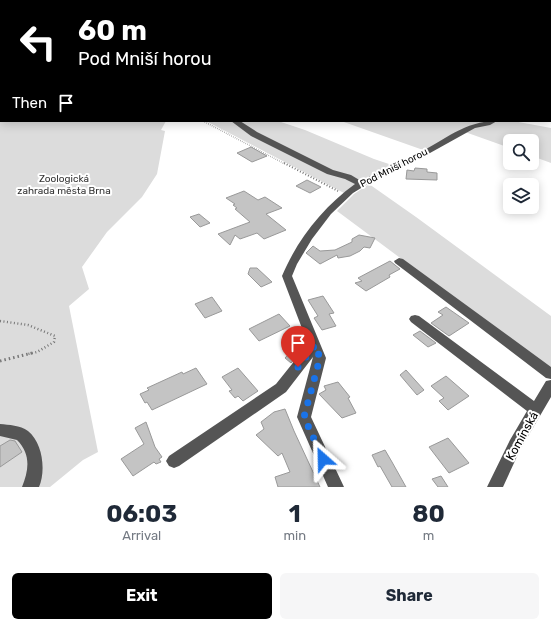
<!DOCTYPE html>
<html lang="en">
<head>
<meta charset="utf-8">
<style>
  body { margin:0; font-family:Rubik,sans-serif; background:#f6f6f7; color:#1f2937; height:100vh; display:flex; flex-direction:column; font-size:15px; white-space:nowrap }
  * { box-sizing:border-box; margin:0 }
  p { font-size:13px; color:#747a83 }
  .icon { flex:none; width:22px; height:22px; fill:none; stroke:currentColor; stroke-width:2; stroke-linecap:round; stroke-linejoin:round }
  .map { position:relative; height:487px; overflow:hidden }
  .details { display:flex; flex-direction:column; background:#fff; flex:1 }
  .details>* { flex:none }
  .banner { position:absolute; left:0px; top:0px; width:551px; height:122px; box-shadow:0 2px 10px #0003; background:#000; color:#fff; overflow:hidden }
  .controls { position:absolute; left:503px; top:134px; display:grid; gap:8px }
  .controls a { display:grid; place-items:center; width:36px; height:36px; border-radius:6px; background:#fff; box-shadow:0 2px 10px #0003; font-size:20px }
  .pin { position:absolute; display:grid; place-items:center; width:34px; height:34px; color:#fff; margin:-41px -17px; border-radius:50% 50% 50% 0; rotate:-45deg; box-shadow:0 0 4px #0007 }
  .pin .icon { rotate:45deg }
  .me { position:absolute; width:44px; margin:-22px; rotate:335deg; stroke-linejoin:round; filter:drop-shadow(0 0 3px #0008) }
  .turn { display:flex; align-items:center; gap:14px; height:84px; padding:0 12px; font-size:18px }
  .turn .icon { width:52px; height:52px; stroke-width:2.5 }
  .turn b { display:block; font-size:28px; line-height:34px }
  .then { display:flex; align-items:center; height:38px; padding:0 12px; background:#0003; gap:8px; font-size:15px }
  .eta { display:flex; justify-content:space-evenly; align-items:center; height:68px; text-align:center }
  .eta b { font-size:24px; font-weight:700; line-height:28px }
  .button { display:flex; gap:8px; margin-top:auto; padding:8px 12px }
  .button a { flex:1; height:46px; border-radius:6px; background:#000; color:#fff; font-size:16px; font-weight:700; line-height:46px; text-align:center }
  .button a+a { background:#f6f6f7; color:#1f2937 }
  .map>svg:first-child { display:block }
  .green { fill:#dcdcdc }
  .building { fill:#c4c4c4; stroke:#999 }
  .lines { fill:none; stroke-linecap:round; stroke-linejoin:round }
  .path-far4 { stroke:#777; stroke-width:1; stroke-dasharray:0.5 1; stroke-linecap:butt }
  .path-far3 { stroke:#777; stroke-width:1.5; stroke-dasharray:0.5 1.5; stroke-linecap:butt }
  .path-far2 { stroke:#777; stroke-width:2; stroke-dasharray:1 2; stroke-linecap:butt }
  .path-far1 { stroke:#777; stroke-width:2.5; stroke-dasharray:1 2.5; stroke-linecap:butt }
  .path { stroke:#777; stroke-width:3; stroke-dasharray:1.5 3; stroke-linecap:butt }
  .minor { fill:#555; fill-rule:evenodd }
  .route { stroke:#1a73e8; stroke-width:7; stroke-dasharray:0 12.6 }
  .labels { text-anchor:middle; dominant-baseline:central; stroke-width:4; stroke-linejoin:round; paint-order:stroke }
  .street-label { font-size:10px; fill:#000; stroke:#fff }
  .park-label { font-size:10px; fill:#333; stroke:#fff }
  .near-street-label { font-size:12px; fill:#000; stroke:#fff }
</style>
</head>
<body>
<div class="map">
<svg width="551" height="487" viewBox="0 0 551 487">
  <rect width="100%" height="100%" fill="#fff"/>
  <path class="green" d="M0 0 51 1H1V121H166L161 130 165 131 157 174 142 197 107 232 82 267 89 289 69 306 98 452 83 460 50 487H0Z
    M206 121H278L305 130 374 159 395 166 344 193Z
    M341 121H513L551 128V163L532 156V141H510V148L465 132 426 151Z
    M369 184 416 217 551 316V370L337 211 354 194Z"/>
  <path class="building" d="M251 147 267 156 252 162 237 153Z
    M415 168 427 169V172L437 173V180L406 179 407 170 414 171Z
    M307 180 321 187 310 193 296 186Z
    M244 191 258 200 265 197 282 208 266 214 286 230 264 239 257 233 240 239 235 235 230 245 218 234 250 222 235 209 237 208 233 205 235 204 226 198Z
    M199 214 210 223 200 227 190 217Z
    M359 235 375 238 370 248 364 247 360 251 350 256 338 258 337 255 320 264 306 253 313 246 320 251 335 250 352 242V239Z
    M390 261 400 269 389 275 390 277 366 291 355 283 362 281 358 278Z
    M250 268H257L272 282 261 287 248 274Z
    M323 296 334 313 329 314 336 326 322 330 314 318 318 316 308 300Z
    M212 297 222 311 205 318 195 304Z
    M446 307 469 323 449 336 431 323 443 315 438 312Z
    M279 314 290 326 259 341 249 329Z
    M420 331 436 343 428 347 413 335Z
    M296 346 302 350 291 363 285 358Z
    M196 368 207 384 152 410 147 402 145 403 140 394 149 390 147 388 182 372 183 374Z
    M238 368 258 391 243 401 238 396 235 398 229 391 232 390 222 377Z
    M406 370 424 390 417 395 400 375Z
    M446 376 469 396 448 410 439 401 444 398 431 386Z
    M338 382 350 397 348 398 356 413 342 418 319 394 326 390 324 386Z
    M285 409 294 431 320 487H278L275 477 290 472 282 453 278 456 256 435 264 429 261 422 274 412Z
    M146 422 155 447 162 457 159 459 161 462 156 464 154 462 133 476 121 459 144 444 135 428Z
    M448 438 469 463 449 473 429 447Z
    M10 440 15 441 22 452 0 467V446Z
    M385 450 392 462 406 487H392L380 466 378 467 372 455Z
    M441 476 448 487H438L432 479Z"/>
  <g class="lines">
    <path class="path-far4" d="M426 0 430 1"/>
    <path class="path-far3" d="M203 121 285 164"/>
    <path class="path-far2" d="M284 163 338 191"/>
    <path class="path-far1" d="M0 321 28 325 55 336 54 342 37 352 28 354"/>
    <path class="path" d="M0 361 32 353"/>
    <path class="minor" d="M231 121H240L257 132 333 170 351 175 361 181C379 171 399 163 417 154 445 140 464 121 497 121L490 125 475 128 430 153 371 182 353 193 331 214 312 239 297 264 292 276 326 358 311 417 344 487H328L297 417 313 357 286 392 179 466 174 468 169 466 166 461 169 456 276 384 308 344 282 276C297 240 323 207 355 184L345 179 327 174 251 136Z
      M399 258 403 259 551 367V379L546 378 395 263 394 261Z
      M415 315 419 316 534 401 546 381 551 380V397L520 450 503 487H487L510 440 527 411 411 322 409 319 411 316Z
      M0 424C9 425 20 425 28 431 43 443 46 471 39 487H22C29 470 31 454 17 440L0 436Z"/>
  </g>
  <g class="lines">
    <path class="route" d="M298 367 315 345 320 358 304 417 323 459"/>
  </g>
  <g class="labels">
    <g class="street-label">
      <text transform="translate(394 168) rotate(-27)">Pod Mniší horou</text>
    </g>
    <g class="park-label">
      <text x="64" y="179">Zoologická<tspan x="64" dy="12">zahrada města Brna</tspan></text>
    </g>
    <g class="near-street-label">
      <text transform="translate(522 436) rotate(-61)">Komínská</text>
    </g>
  </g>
</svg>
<div class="controls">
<a><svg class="icon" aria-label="search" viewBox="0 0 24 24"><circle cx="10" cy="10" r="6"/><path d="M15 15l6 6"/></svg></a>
<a><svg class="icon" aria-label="layers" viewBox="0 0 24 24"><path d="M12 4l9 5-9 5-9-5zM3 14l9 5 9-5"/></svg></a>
</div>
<div class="pin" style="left:298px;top:367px;background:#d93025"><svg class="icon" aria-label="arrive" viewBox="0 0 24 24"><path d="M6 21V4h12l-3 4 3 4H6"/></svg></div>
<svg class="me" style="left:323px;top:459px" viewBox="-20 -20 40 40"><path d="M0-17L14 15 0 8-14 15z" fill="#1a73e8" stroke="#fff" stroke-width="4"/></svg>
<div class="banner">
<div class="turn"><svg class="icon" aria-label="left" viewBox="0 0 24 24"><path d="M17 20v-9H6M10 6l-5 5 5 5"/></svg><div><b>60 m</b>Pod Mniší horou</div></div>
<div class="then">Then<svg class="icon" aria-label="arrive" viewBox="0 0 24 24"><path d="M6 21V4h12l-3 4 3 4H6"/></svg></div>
</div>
</div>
<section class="details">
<div class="eta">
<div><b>06:03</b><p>Arrival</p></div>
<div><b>1</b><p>min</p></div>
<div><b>80</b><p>m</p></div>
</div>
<div class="button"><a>Exit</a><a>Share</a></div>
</section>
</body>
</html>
